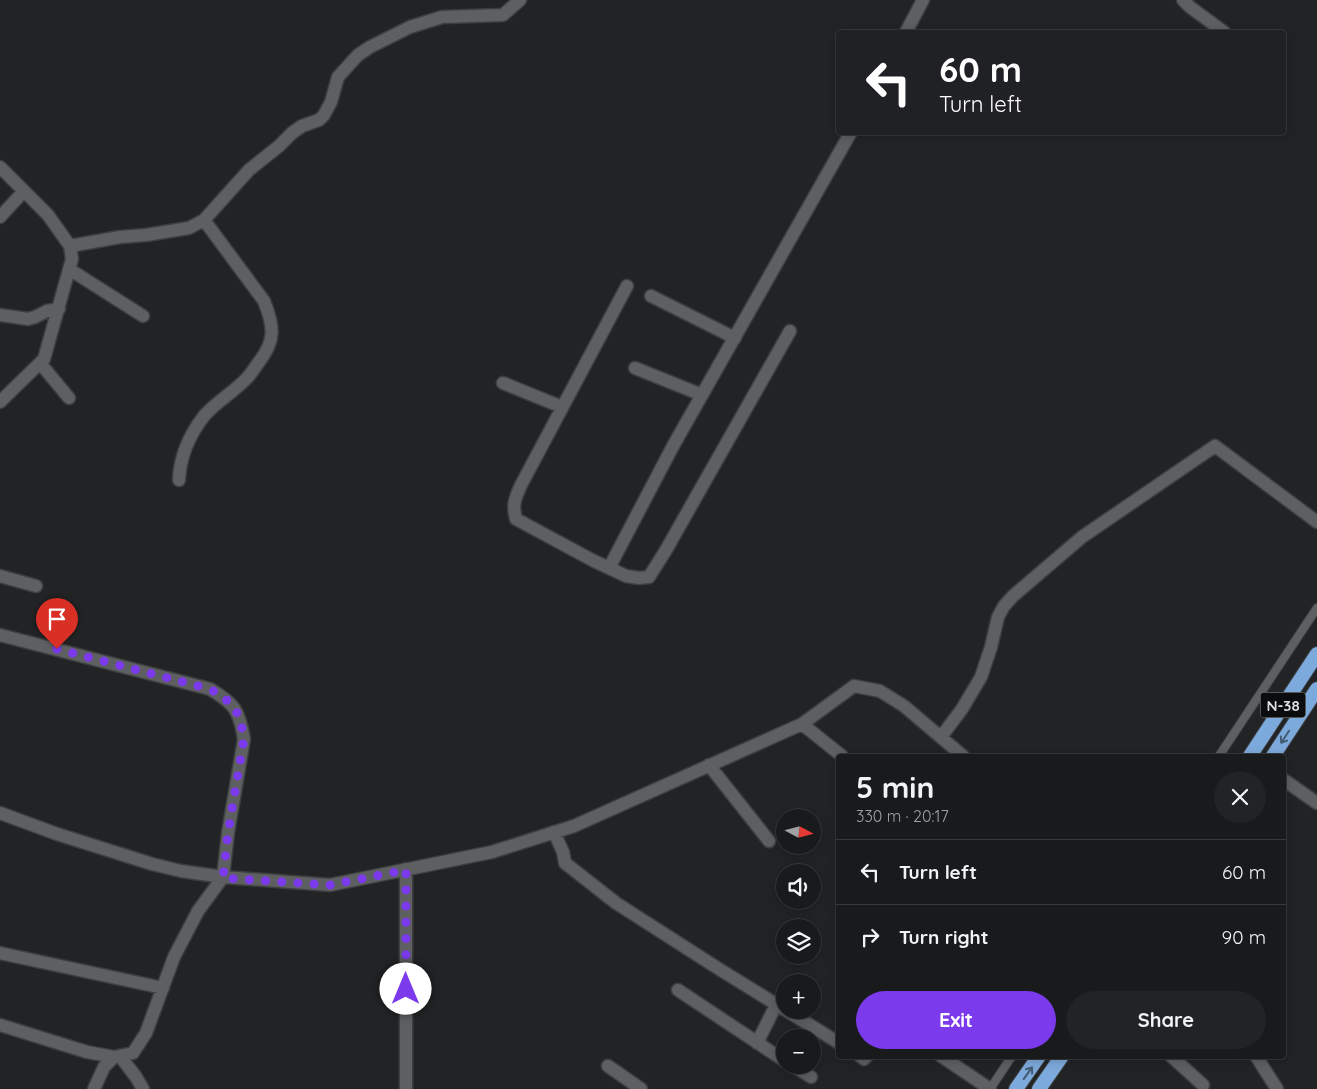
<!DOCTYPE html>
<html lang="en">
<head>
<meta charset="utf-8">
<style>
  body { margin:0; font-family:Quicksand,sans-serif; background:#222325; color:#f1f3f6; height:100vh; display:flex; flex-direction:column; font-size:19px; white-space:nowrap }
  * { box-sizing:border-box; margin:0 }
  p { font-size:16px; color:#9fa1a3 }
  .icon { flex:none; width:28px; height:28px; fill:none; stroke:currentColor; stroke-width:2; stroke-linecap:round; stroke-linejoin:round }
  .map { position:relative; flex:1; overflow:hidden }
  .drawer { position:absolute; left:836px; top:754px; width:450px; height:305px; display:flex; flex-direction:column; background:#191a1c; border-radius:5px; box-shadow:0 2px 12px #0003,0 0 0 1px #37383b }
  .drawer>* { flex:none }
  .hud { position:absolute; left:836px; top:30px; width:450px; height:105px; border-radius:5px; box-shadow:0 2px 12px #0003,0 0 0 1px #37383b; background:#202124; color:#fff; overflow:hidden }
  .needle { width:32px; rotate:97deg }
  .fabs { position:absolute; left:776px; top:809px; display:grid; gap:10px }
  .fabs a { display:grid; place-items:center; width:45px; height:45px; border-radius:50%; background:#191a1c; box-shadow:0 2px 12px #0003,0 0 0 1px #37383b; font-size:25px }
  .pin { position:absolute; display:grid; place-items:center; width:42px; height:42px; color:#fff; margin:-51px -21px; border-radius:50% 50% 50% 0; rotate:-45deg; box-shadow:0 0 5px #0007 }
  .pin .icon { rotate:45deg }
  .me { position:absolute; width:55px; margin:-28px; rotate:0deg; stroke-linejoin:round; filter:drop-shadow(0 0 4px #0008) }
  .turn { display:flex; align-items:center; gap:18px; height:105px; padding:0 20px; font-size:22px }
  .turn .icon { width:65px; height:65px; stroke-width:2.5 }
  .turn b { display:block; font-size:35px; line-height:42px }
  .round { display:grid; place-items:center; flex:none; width:52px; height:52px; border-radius:26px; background:#222325 }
  .overview { display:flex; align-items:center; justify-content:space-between; height:85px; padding:0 20px }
  h1 { font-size:30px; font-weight:700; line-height:38px }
  .cta { display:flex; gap:10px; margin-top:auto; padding:10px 20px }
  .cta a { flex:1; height:58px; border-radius:30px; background:#7c3aed; color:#fff; font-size:20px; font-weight:700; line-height:58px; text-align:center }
  .cta a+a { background:#222325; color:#f1f3f6 }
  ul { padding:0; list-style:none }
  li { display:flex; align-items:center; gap:15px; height:65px; padding:0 20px; border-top:1px solid #37383b }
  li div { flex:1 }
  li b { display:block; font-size:19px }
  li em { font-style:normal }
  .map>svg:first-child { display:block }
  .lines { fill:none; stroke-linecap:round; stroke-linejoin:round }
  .service-casing { stroke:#3d3e40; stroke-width:10 }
  .minor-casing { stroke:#3d3e40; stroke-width:15 }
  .trunk-casing { stroke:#3d3e40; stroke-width:16 }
  .service { stroke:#5d5f61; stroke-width:8 }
  .minor { stroke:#5d5f61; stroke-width:12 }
  .trunk { stroke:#7daadc; stroke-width:14 }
  .oneway { stroke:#445b74 }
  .route { stroke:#7c3aed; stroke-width:9; stroke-dasharray:0 16.2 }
  .labels { text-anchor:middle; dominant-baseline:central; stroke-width:4; stroke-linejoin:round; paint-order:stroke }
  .shield { fill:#0b0c0d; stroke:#9e9fa0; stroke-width:1 }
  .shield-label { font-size:15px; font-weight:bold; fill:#dddedf }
</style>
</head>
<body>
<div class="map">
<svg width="1317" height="1089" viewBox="0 0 1317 1089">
  <rect width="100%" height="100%" fill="#212325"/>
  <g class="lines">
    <defs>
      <path id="service" d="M1219 756 1317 608
        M990 1089 1012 1056"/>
      <path id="minor" d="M1183 0 1190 7 1224 32
        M906 32 923 0
        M0 167 48 215 70 246 72 259 44 359 0 402
        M0 217 24 191
        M70 246 120 237 146 235 189 228 204 220 249 170 279 146 292 133 302 126 319 120 324 115 331 102 338 77 358 55 370 47 410 27 442 17 503 15 520 0
        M69 269 143 316
        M627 286 521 485C515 499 512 504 516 519L592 560 626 576 639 578 649 577 666 550 790 331
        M651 296 735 338
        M0 315 28 319 35 317 47 311 59 309
        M40 363 69 398
        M635 368 702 395
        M503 383 562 407
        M179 480C180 457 190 434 204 416 217 401 234 392 247 378 252 373 255 367 259 362 276 340 274 326 264 301L204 220
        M609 568 673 446 851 132
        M0 576 36 586
        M0 635 210 689C235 704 239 710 244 739L228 833 223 877 330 885 492 852 574 826 802 724 854 686 880 691 904 706 963 756
        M802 724 842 756
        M941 737 962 709 981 677 991 647 998 617 1004 606 1013 596 1082 537 1215 446 1317 522
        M709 765 769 841
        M1284 780 1317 803
        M0 813 57 834 152 864 181 871 223 877 198 911 174 957 146 1033 133 1053 114 1057 87 1052 0 1025
        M554 832 563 852 565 863 616 903 719 969 839 1043
        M0 953 163 988
        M678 990 785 1061
        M757 1043 776 1005
        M120 1056 136 1077 143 1089
        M860 1056 864 1059 867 1056
        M941 1056 990 1089
        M1171 1056 1203 1085
        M1256 1056 1277 1089
        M792 1065 811 1077
        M608 1066 641 1089
        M94 1089 104 1067 114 1057
        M406 1089V869"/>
      <path id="trunk" d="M1250 756 1317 654
        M1273 756 1317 689
        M1016 1089 1039 1056
        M1039 1089 1062 1056"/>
    </defs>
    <use href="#service" class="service-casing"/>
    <use href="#minor" class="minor-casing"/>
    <use href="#trunk" class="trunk-casing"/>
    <use href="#service" class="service"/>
    <use href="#minor" class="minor"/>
    <use href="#trunk" class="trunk"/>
  </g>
  <defs><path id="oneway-shaft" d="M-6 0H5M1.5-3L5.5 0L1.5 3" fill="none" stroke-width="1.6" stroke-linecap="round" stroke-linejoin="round" transform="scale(1.25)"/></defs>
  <g class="oneway">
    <use href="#oneway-shaft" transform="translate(1285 737) rotate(123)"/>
    <use href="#oneway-shaft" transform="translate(1028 1073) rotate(-55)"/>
  </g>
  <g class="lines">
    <path class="route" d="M57 649 210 689C235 704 239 710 244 739L228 833 223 878 330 885 406 870V989"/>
  </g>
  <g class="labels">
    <rect class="shield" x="1260.5" y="692.5" width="45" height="25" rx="4"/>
    <g class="shield-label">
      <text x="1283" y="705">N-38</text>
    </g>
  </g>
</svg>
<div class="fabs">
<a><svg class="needle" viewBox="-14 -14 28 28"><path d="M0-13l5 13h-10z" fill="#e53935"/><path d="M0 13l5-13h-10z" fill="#9fa1a3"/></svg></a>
<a><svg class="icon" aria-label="sound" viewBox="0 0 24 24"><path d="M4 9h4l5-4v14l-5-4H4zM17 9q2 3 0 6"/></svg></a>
<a><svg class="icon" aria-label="layers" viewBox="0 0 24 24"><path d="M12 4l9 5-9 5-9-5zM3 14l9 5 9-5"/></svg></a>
<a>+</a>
<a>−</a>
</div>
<div class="pin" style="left:57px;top:649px;background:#d93025"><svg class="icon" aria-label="arrive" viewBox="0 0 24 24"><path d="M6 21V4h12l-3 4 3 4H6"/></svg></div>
<svg class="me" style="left:406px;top:989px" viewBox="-20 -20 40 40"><circle r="19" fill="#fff"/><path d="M0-13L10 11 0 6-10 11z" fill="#7c3aed"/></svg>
<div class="hud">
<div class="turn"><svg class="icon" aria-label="left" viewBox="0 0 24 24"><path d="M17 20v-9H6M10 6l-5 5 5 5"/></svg><div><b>60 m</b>Turn left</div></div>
</div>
<section class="drawer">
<div class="overview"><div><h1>5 min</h1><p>330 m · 20:17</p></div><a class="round"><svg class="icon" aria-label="close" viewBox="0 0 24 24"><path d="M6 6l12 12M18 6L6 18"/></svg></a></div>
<ul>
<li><svg class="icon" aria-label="left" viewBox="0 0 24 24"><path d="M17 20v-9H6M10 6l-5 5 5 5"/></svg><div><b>Turn left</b></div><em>60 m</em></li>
<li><svg class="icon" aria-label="right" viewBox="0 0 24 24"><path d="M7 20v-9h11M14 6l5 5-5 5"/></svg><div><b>Turn right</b></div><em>90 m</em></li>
</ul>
<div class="cta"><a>Exit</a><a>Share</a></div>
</section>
</div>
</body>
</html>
